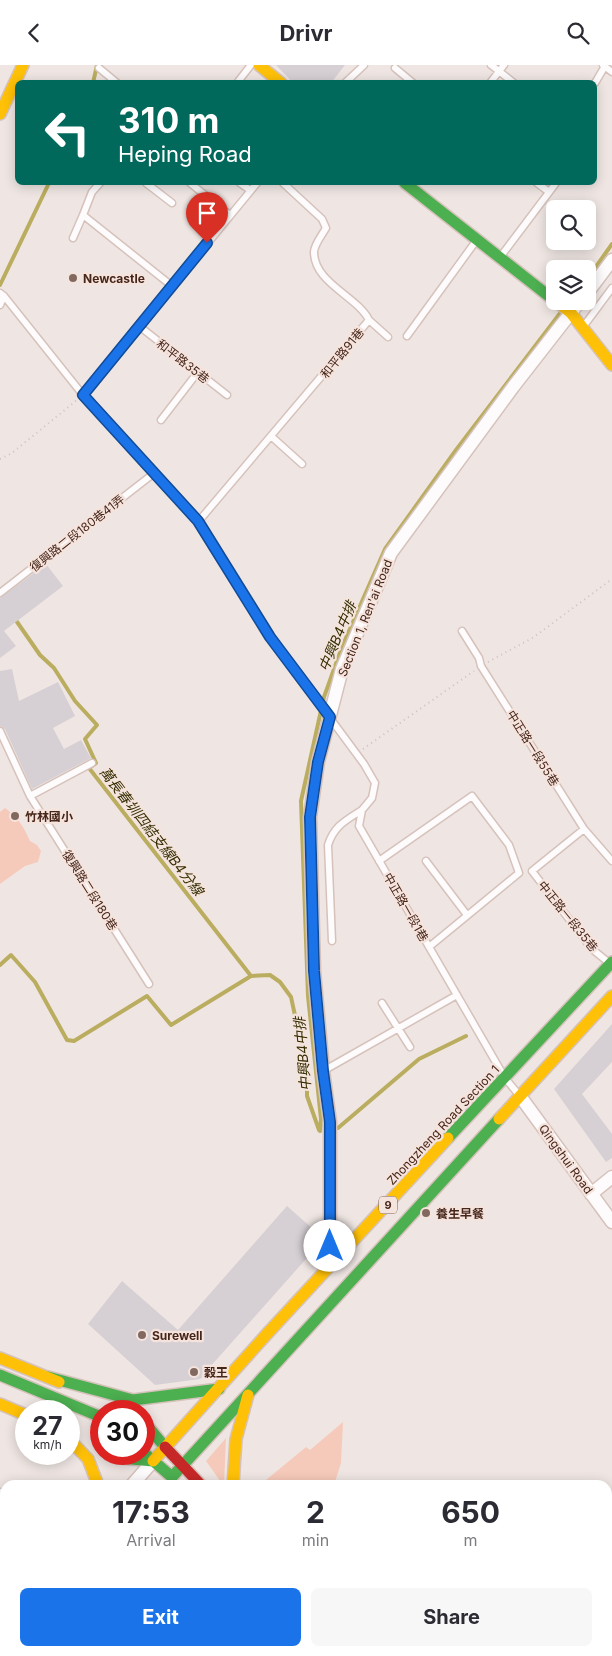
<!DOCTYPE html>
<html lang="en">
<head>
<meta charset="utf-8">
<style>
  body { margin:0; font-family:Inter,"Noto Sans TC",sans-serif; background:#f7f7f7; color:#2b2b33; height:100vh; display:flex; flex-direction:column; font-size:19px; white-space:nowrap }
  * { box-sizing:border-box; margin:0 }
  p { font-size:16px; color:#7c7c81 }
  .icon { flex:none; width:28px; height:28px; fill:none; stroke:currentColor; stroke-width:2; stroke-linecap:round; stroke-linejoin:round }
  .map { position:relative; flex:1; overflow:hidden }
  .drawer { position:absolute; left:0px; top:1415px; width:612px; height:176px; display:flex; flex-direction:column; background:#fff; border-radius:15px 15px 0 0; box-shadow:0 2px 12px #0003 }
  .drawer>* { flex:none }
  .guide { position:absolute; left:15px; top:15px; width:582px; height:105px; border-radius:8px; box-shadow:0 2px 12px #0003; background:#00695c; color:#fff; overflow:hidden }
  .controls { position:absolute; left:546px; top:135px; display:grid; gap:10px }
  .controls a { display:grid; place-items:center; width:50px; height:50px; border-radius:8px; background:#fff; box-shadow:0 2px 12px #0003; font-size:25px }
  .speed { position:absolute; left:15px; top:1335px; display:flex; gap:10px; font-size:25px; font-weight:700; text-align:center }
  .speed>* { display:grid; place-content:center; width:65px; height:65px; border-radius:50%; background:#fff; box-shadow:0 2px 12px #0003; line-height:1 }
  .speed small { font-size:12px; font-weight:400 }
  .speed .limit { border:8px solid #d22; background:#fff; color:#111 }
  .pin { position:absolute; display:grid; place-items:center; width:42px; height:42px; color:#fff; margin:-51px -21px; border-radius:50% 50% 50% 0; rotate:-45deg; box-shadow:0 0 5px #0007 }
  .pin .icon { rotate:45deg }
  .me { position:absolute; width:55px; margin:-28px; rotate:0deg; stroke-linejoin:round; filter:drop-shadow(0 0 4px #0008) }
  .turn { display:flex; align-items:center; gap:18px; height:105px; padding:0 20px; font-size:22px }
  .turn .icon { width:65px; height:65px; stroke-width:2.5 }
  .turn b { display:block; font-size:35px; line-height:42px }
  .eta { display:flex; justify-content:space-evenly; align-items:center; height:85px; text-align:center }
  .eta b { font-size:30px; font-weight:700; line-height:35px }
  .primary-button { display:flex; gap:10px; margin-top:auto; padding:10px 20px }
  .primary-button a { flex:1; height:58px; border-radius:8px; background:#1a73e8; color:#fff; font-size:20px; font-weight:700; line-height:58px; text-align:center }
  .primary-button a+a { background:#f7f7f7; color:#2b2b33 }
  header { display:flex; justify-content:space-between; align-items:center; height:65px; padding:0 20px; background:#fff; font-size:22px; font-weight:700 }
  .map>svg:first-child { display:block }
  .green { fill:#f6caba }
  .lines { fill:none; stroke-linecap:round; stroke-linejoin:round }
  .stream { stroke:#baad5f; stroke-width:4 }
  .building { fill:#d6d0d4 }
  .lane-casing { stroke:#d6c2bb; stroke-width:9 }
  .street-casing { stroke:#d6c2bb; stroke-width:15 }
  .fast-casing { stroke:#d6c2bb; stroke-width:14 }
  .slow-casing { stroke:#d6c2bb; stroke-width:14 }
  .jam-casing { stroke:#d6c2bb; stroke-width:14 }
  .path { stroke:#ccc4c1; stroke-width:2; stroke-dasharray:1 4; stroke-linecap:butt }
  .lane { stroke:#fdfbfb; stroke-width:6 }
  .street { stroke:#fdfbfb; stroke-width:12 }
  .fast { stroke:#4caf50; stroke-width:11 }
  .slow { stroke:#ffc107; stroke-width:11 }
  .jam { stroke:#c62828; stroke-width:11 }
  .route-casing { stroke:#114b97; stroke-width:12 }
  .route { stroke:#1a73e8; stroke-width:9 }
  .poi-dot { fill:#826960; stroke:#f5e4dd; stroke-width:2 }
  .labels { text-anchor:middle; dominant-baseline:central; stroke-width:4.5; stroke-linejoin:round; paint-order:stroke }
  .shield { fill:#f5e4dd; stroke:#7b5f54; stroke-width:1 }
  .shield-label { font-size:11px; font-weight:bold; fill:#47261a }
  .poi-label { font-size:12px; font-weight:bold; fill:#47261a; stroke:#f5e4dd; text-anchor:start }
  .street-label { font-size:12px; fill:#47261a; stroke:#f5e4dd }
  .water-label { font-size:14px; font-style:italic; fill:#332d00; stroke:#f5e4dd }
</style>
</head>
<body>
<header><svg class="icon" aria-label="back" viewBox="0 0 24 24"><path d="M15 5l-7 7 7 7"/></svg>Drivr<svg class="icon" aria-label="search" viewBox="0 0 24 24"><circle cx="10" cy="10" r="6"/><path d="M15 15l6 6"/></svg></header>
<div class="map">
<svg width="612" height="1591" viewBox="0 0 612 1591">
  <rect width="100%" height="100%" fill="#efe6e3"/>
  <path class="green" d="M5 743C18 752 24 762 30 776L37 780 41 786 38 797 25 801 0 819V747Z
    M343 1357 341 1398 334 1420H260L306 1382 310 1385Z
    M226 1373 224 1420H223L206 1396Z"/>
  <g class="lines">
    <path class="stream" d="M93 18 97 0
      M588 213 612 179
      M0 220 49 118
      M15 554 40 590 54 603 75 636 97 660 85 674 96 698 89 703 251 911
      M0 900 11 890 35 917 67 975 74 976 147 931 171 960 251 911 270 910 280 917 291 932 307 1006V1031L319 1065
      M338 1063 419 994 466 971
      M320 1066 321 1054 308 931 301 736 324 632 342 582 385 484 456 385 561 247"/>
  </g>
  <path class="building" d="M276 0H345L331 18H293Z
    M46 499 63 521 4 566 16 581 0 593V533Z
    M12 604 19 636 58 617 75 651 53 663 64 684 81 675 91 693 32 724 5 664 0 661V606Z
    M612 959V997L582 1029 612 1069V1093L606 1097 554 1024Z
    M287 1141 322 1172V1176L209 1303 213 1306 200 1314 155 1320 88 1259 122 1216 178 1265Z"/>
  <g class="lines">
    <defs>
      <path id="lane" d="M491 0 514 18
        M603 0 612 7
        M99 3 117 18
        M395 3 413 18
        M237 18 251 0
        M345 18 364 0
        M490 18 504 0
        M595 18 605 1
        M100 118 92 127 83 150 172 221
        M146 118 172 138
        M190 118 230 150
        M240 118 250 125
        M537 118 549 127
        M73 173 83 150
        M501 191 556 118
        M0 228 4 231 83 330 198 457 270 572 364 699 375 718 372 733 362 745 359 761 505 1013 519 1030
        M0 240 4 231
        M369 255 388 272
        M139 261 227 330
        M583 262 612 223
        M407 271 476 176
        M83 330 257 118
        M161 355 198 307
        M272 372 302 399
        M198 457 369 255C357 231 314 218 314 187 314 180 322 170 326 163L322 154 283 118
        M0 528 153 409
        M462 566 479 593 481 601 584 764 612 796
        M0 666 30 731 149 919
        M30 731 92 698
        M584 764 532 806 592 884 608 897
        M379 796 472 731 509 780 519 808 429 882
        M426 796 467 850
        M332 876 328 780C334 761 345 756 362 745
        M382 938 410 982
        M323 1006 457 930
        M0 1427 5 1432"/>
      <path id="street" d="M588 227 612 195
        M520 1031 612 1157
        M591 1129 612 1112
        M330 1199V1057L323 1006 314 906 310 752 318 697 342 604 391 488 513 322 580 236
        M132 1420 153 1396
        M0 1569 5 1563
        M265 1586 268 1591
        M310 1586 313 1591
        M8 1591 12 1586"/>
      <path id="fast" d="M405 118 555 236
        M448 1073 612 897
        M0 1310 101 1352
        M48 1312 133 1335 219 1324
        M144 1357 165 1382
        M144 1388 172 1412 499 1054
        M112 1389 121 1393 153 1396
        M277 1586 280 1591"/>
      <path id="slow" d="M259 0 281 18
        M0 49 23 0
        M556 236 571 248 612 300
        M499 1054 612 931
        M0 1293 59 1317
        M0 1339 26 1350
        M69 1374 88 1394 98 1420
        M153 1396 266 1270 448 1073
        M233 1420 236 1374 248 1330"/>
      <path id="jam" d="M165 1382 201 1420
        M297 1586 299 1591"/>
    </defs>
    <use href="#lane" class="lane-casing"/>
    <use href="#street" class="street-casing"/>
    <use href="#fast" class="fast-casing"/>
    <use href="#slow" class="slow-casing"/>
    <use href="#jam" class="jam-casing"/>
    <path class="path" d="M0 394 12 388 77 335
      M488 597 534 572 612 514
      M363 684 474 606"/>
    <use href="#lane" class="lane"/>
    <use href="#street" class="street"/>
    <use href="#fast" class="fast"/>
    <use href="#slow" class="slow"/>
    <use href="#jam" class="jam"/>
  </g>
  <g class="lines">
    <defs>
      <path id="route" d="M207 178 83 330 198 456 270 572 330 652 318 697 310 752 314 906 323 1006 330 1057V1181"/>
    </defs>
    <use href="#route" class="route-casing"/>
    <use href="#route" class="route"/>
  </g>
  <g class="poi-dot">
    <circle cx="73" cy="213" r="5"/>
    <circle cx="15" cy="751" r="5"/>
    <circle cx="426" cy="1148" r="5"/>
    <circle cx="142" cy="1270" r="5"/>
    <circle cx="194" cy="1307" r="5"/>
  </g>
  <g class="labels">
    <rect class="shield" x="379" y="1131.5" width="18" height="17" rx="4"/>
    <g class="shield-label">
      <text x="388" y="1140">9</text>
    </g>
    <g class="poi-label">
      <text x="83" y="213">Newcastle</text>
      <text x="25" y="751">竹林國小</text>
      <text x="436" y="1148">養生早餐</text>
      <text x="152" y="1270">Surewell</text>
      <text x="204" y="1307">穀王</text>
    </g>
    <g class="street-label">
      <text transform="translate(342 288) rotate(-51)">和平路91巷</text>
      <text transform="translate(183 296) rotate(38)">和平路35巷</text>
      <text transform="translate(77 468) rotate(-38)">復興路二段180巷41弄</text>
      <text transform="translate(365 553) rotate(-68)">Section 1, Ren'ai Road</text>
      <text transform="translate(533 683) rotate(58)">中正路一段55巷</text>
      <text transform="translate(90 825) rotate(58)">復興路二段180巷</text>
      <text transform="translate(406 842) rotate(60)">中正路一段1巷</text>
      <text transform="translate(568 851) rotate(51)">中正路一段35巷</text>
      <text transform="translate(443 1060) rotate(-47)">Zhongzheng Road Section 1</text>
      <text transform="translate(566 1094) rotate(54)">Qingshui Road</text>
    </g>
    <g class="water-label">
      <text transform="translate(337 571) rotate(-67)">中興B4中排</text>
      <text transform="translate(152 766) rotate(52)">萬長春圳四結支線B4分線</text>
      <text transform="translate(302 989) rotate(-95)">中興B4中排</text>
    </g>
  </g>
</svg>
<div class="controls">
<a><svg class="icon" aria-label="search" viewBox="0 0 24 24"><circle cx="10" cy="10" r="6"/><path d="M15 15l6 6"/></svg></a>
<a><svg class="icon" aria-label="layers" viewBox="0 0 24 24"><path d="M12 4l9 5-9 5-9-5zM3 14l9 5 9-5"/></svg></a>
</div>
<div class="speed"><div>27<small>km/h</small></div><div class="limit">30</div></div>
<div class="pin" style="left:207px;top:178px;background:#d93025"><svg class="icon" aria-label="arrive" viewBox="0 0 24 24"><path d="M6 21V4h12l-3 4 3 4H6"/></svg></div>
<svg class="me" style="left:330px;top:1181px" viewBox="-20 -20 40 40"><circle r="19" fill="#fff"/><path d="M0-13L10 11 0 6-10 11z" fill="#1a73e8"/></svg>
<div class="guide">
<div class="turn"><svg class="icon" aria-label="left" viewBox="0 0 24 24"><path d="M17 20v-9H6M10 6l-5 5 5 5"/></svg><div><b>310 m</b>Heping Road</div></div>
</div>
<section class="drawer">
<div class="eta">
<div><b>17:53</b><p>Arrival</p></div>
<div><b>2</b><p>min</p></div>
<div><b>650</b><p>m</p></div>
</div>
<div class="primary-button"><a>Exit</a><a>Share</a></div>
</section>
</div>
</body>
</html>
